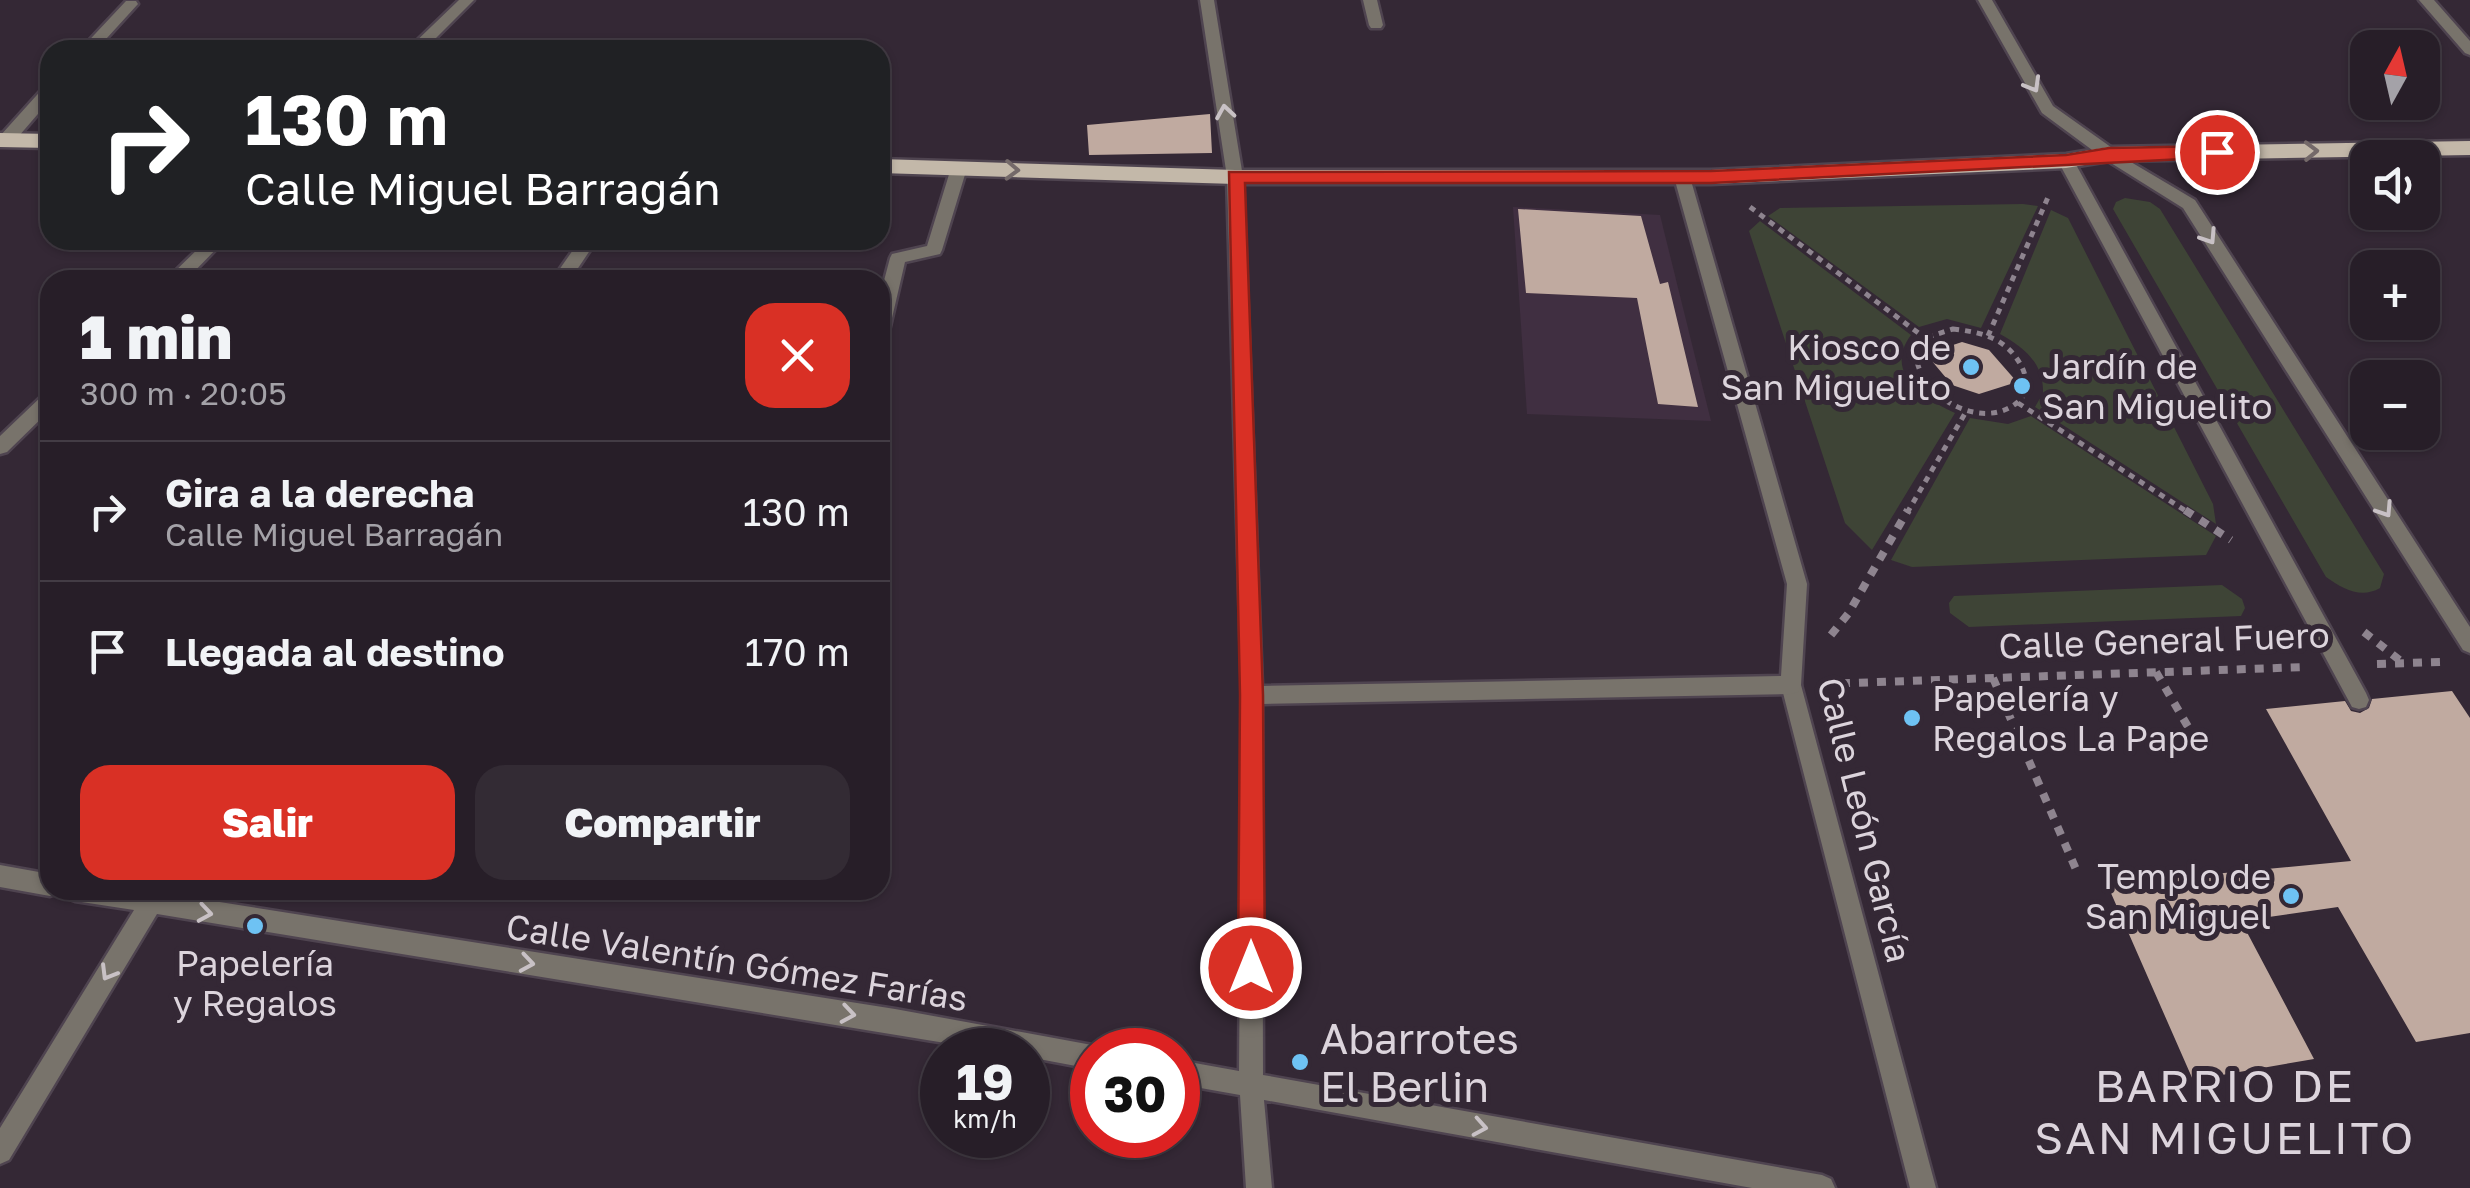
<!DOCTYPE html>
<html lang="es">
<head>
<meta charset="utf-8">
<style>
  body { margin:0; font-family:"Golos Text",sans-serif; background:#332b34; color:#f1f3f6; height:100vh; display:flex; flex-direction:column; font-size:38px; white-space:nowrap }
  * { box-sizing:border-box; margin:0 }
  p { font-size:32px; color:#a4a2a8 }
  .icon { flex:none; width:55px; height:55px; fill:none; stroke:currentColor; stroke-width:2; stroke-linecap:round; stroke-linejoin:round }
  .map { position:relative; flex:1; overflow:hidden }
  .sheet { position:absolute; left:40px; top:270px; width:850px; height:630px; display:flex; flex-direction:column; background:#271e28; border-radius:30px; box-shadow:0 2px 8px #0004,0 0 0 2px #433c45 }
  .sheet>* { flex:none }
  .top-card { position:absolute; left:40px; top:40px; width:850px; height:210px; border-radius:30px; box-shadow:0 2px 8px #0004,0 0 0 2px #433c45; background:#202124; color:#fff; overflow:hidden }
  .needle { width:65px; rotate:8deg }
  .fabs { position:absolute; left:2350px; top:30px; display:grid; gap:20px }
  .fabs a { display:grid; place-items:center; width:90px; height:90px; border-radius:20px; background:#271e28; box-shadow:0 2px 8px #0004,0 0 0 2px #433c45; font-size:50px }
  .speed { position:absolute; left:920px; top:1028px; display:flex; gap:20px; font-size:50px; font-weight:700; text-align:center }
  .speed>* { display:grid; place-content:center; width:130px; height:130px; border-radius:50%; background:#271e28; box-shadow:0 2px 8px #0004,0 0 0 2px #433c45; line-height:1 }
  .speed small { font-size:25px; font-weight:400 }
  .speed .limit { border:15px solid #d22; background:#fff; color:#111 }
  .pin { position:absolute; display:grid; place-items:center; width:85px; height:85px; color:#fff; margin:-42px; border:5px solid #fff; border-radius:50%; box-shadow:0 2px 10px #0007 }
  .me { position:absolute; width:110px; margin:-55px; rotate:0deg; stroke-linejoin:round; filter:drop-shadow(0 0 8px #0008) }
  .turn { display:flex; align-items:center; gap:35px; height:210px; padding:0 40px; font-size:45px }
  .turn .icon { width:130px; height:130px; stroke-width:2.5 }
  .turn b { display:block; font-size:70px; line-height:85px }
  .round { display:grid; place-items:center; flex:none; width:105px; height:105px; border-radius:30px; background:#332b34 }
  .head { display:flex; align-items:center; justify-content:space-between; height:170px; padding:0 40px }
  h1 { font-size:60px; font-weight:800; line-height:75px }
  .action { display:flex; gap:20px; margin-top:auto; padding:20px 40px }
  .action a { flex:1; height:115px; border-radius:30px; background:#d93025; color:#fff; font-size:40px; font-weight:800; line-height:115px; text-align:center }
  .action a+a { background:#332b34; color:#f1f3f6 }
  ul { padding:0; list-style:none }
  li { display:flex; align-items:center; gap:30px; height:140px; padding:0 40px; border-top:2px solid #433c45 }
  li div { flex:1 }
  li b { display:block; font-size:38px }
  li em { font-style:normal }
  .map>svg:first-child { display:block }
  .built { fill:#402f41 }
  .green { fill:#3e4436 }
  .building { fill:#c0aaa0 }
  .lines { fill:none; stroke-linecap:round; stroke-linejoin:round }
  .service-casing { stroke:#4f4450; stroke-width:5 }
  .pedestrian-casing { stroke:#4f4450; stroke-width:5 }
  .minor-casing { stroke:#4f4450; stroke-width:5 }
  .tertiary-casing { stroke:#4f4450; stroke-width:5 }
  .primary-casing { stroke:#4f4450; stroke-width:5 }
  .path-far1 { stroke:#8e848f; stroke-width:5; stroke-dasharray:6 6; stroke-linecap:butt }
  .path { stroke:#8e848f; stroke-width:8; stroke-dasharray:9 9; stroke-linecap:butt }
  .service { fill:#78736b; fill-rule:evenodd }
  .pedestrian { fill:#78736b; fill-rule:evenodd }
  .minor { fill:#78736b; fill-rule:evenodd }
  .tertiary { fill:#78736b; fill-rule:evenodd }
  .primary { fill:#c3b8a9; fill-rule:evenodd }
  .oneway { stroke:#c8c1c5 }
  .oneway2 { stroke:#746969 }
  .route { fill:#d93025; stroke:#8d1f18; stroke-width:2.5 }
  .poi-dot { fill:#6ec2f3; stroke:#342835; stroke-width:4 }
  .labels { text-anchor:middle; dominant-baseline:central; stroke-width:10; stroke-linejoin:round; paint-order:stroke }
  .poi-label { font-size:35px; fill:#dcd4dc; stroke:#342835; text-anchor:end }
  .street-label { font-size:35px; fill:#dcd4dc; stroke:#342835 }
  .near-poi-label { font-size:42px; fill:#dcd4dc; stroke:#342835; text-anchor:start }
  .near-neighbourhood-label { font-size:45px; letter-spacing:2.5px; fill:#dcd4dc; stroke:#342835 }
</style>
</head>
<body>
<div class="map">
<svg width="2470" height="1188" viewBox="0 0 2470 1188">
  <rect width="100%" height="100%" fill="#342835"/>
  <path class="built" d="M1513 207 1660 215 1711 421 1527 414Z"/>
  <path class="green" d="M2125 198 2150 202 2160 209 2384 574 2380 588C2361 599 2343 589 2326 577L2113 209 2116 202Z
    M2023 204 2038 206 1981 328 1947 319 1919 327 1768 216 1780 208Z
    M2051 210 2068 218 2213 504 2216 524 2035 407 2043 393C2044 364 2025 348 2000 334Z
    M1760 221 1911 335C1883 372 1923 399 1955 413L1872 550 1845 523 1749 231Z
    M2031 416 2216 536 2206 555 1912 567 1891 560 1970 418 2008 424Z
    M2222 585 2242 599 2245 608 2241 616 1969 627 1950 613 1949 603 1954 596Z"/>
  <path class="building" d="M1210 114 1212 153 1089 155 1087 125Z
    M1518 209 1641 216 1660 284 1668 282 1698 407 1658 404 1637 298 1526 293Z
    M1962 342 1989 350 2017 382 1979 394 1952 385 1926 354Z
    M2452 691 2470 718V1033L2416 1042 2338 907 2241 921 2314 1059 2193 1080 2107 884 2351 861 2266 709 2345 701 2351 711 2360 713 2369 708 2372 699Z"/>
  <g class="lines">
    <defs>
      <path id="service" d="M1363 0H1377L1383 25 1381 28H1371L1369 25Z
        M959 163 967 168 942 250 940 254 905 262 889 331 880 338V296L890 258 892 254 927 246 951 168Z"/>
      <path id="pedestrian" d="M2066 156 2074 161 2366 693 2369 700 2366 707 2359 709 2352 707 2058 161Z
        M1791 676 1798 678 1801 685 1936 1188H1910L1781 685 1784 678Z"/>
      <path id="minor" d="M459 0H474L424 50H407Z
        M1200 0H1214L1243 177 1262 686 1781 676 1787 584 1674 177 1682 171 1690 177 1807 584 1801 685 1798 692 1791 694 1262 704 1263 1075 1822 1175 1831 1179 1835 1188H1752L1264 1100 1272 1188H1246L1240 1095 1178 1084V1060L1239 1071 1242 695 1227 177Z
        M1978 0H1992L2053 106 2115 150V158H2103L2042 113Z
        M2419 0H2434L2470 41V55L2465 53Z
        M126 1H136L138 4 96 50H80Z
        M50 85V100L12 144H0V136L45 86Z
        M207 240H225L186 280H166Z
        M580 240H597L570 280H552Z
        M50 392V410L7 452 0 454V436L44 394Z
        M0 865 50 874V890H59L58 893 50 896 0 887Z
        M64 890H170L169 894 895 1009 1092 1045 1101 1050H1092V1069L1028 1057V1050H988L157 914 9 1160 0 1164V1128L134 910 75 901 67 898Z"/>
      <path id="tertiary" d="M2109 149 2195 200 2470 627V653L2463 650 2183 208 2103 158V150Z"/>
      <path id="primary" d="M0 133 50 134V148L0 147Z
        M2470 141V155L2109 161 2066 168 1711 184H1235L880 173V159L1235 170H1711L2066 154 2109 147Z"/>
    </defs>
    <use href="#service" class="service-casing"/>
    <use href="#pedestrian" class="pedestrian-casing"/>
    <use href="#minor" class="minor-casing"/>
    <use href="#tertiary" class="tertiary-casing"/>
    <use href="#primary" class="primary-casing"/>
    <path class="path-far1" d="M1750 207 1925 338
      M1953 329C1969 331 1984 333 1998 341 2019 353 2040 388 2014 405 1976 431 1914 392 1916 350L1928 337Z
      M1988 336 2049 195
      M2018 403 2189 513
      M1907 513 1967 410"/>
    <path class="path" d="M2185 510 2231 540
      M2364 632 2402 662
      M1831 635 1848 614 1908 510
      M2377 664 2440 662
      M2156 672 2194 737
      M1993 678 2078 874
      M1823 684 2305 667"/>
    <use href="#service" class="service"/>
    <use href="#pedestrian" class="pedestrian"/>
    <use href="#minor" class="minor"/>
    <use href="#tertiary" class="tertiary"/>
    <use href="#primary" class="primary"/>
  </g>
  <defs><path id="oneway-chevron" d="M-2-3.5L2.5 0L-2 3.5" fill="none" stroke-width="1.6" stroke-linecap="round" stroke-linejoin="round" transform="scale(2.5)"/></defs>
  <g class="oneway">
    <use href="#oneway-chevron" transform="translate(2033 85) rotate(60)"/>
    <use href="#oneway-chevron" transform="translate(1225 112) rotate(-99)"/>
    <use href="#oneway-chevron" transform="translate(2209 237) rotate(57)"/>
    <use href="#oneway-chevron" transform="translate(2385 510) rotate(57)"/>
    <use href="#oneway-chevron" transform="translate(205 913) rotate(9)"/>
    <use href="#oneway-chevron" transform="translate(527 963) rotate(9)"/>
    <use href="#oneway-chevron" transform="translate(108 973) rotate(121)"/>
    <use href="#oneway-chevron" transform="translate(848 1014) rotate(9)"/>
    <use href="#oneway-chevron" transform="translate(1480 1127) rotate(10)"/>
  </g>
  <g class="oneway2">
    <use href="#oneway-chevron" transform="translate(2311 151) rotate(-1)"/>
    <use href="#oneway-chevron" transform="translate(1012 170) rotate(2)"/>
  </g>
  <path class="route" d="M2217 146 2226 152 2223 157 1711 183H1245L1263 695 1265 968 1261 978 1251 981 1242 978 1238 968 1240 695 1229 172 1711 171 2066 155 2109 148Z"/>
  <g class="poi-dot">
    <circle cx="1971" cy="367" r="10"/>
    <circle cx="2022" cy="386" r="10"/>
    <circle cx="1912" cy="718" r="10"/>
    <circle cx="2291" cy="896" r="10"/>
    <circle cx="255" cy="926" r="10"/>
    <circle cx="1300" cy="1062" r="10"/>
  </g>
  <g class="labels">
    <g class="poi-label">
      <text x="1951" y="347">Kiosco de<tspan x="1951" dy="40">San Miguelito</tspan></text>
      <text x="2042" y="366" text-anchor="start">Jardín de<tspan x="2042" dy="40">San Miguelito</tspan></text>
      <text x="1932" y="698" text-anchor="start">Papelería y<tspan x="1932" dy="40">Regalos La Pape</tspan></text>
      <text x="2271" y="876">Templo de<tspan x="2271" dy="40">San Miguel</tspan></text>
      <text x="255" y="963" text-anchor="middle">Papelería<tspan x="255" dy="40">y Regalos</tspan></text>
    </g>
    <g class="street-label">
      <text transform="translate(2164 640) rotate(-2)">Calle General Fuero</text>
      <text transform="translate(1865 820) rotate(76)">Calle León García</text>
      <text transform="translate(737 962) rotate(9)">Calle Valentín Gómez Farías</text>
    </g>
    <g class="near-poi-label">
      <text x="1320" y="1038">Abarrotes<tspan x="1320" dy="48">El Berlin</tspan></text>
    </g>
    <g class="near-neighbourhood-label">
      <text x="2225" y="1085">BARRIO DE<tspan x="2225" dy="52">SAN MIGUELITO</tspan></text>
    </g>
  </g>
</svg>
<div class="fabs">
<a><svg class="needle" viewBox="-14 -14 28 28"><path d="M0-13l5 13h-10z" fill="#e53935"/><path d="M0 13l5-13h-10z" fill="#a4a2a8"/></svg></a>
<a><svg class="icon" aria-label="sound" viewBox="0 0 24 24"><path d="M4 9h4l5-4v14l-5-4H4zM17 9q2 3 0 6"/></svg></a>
<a>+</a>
<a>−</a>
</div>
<div class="speed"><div>19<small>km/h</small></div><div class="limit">30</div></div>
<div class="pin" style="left:2217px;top:152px;background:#d93025"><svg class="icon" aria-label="arrive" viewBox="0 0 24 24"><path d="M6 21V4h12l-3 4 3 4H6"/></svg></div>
<svg class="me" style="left:1251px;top:968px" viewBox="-20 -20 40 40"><circle r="17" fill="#d93025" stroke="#fff" stroke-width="3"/><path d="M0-11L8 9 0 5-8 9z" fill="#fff"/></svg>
<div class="top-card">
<div class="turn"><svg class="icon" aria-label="right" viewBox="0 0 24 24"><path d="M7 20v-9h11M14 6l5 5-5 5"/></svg><div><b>130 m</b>Calle Miguel Barragán</div></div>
</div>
<section class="sheet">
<div class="head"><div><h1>1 min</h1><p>300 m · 20:05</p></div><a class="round" style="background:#d93025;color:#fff"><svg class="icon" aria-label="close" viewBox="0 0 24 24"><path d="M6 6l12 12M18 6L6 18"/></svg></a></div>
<ul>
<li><svg class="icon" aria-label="right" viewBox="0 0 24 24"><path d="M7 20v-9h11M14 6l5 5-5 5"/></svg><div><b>Gira a la derecha</b><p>Calle Miguel Barragán</p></div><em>130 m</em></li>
<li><svg class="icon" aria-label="arrive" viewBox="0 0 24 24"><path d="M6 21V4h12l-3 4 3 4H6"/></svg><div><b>Llegada al destino</b></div><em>170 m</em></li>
</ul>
<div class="action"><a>Salir</a><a>Compartir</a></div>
</section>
</div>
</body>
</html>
